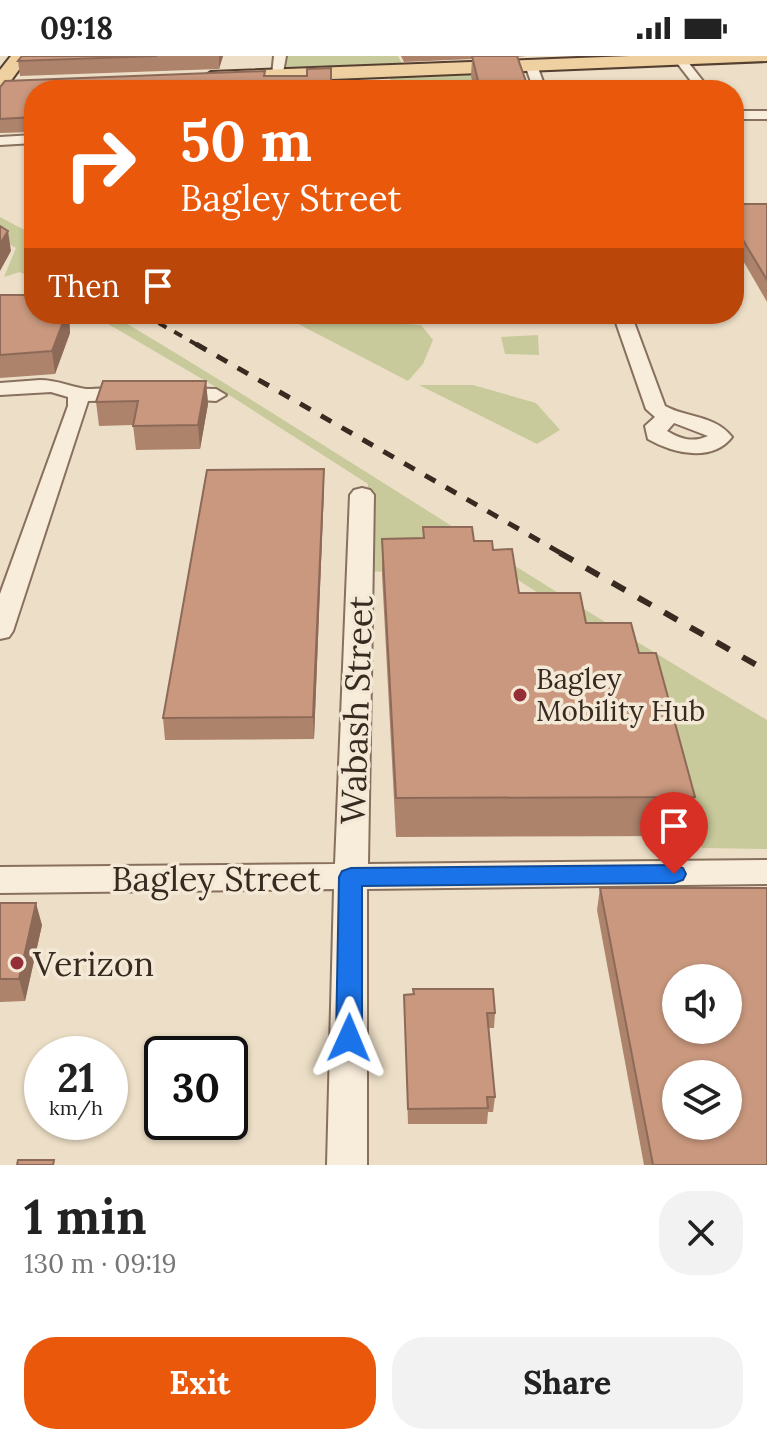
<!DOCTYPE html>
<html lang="en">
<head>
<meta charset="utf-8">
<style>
  body { margin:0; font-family:Lora,serif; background:#f2f2f2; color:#222; height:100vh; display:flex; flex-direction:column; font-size:30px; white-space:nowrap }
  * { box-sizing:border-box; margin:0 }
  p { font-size:26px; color:#767676 }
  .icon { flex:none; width:44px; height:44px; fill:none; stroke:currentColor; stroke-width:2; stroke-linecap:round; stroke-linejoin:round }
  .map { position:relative; height:1109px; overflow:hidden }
  .sheet { display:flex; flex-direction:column; background:#fff; flex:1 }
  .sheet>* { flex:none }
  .hud { position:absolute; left:24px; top:24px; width:720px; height:244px; border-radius:32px; box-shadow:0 2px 6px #0004; background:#ea580c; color:#fff; overflow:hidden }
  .controls { position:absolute; left:662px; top:908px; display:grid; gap:16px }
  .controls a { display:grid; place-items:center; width:80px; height:80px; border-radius:50%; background:#fff; box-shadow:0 2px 6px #0004; font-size:40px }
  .speed { position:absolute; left:24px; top:980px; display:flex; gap:16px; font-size:40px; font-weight:700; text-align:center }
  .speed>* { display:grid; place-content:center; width:104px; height:104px; border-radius:50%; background:#fff; box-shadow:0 2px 6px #0004; line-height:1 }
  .speed small { font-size:20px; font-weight:400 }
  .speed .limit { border:4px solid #111; border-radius:12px; background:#fff; color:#111 }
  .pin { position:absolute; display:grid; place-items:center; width:68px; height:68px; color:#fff; margin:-82px -34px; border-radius:50% 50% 50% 0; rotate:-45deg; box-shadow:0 0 8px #0007 }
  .pin .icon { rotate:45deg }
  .me { position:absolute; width:88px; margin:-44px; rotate:1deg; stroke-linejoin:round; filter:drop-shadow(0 0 6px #0008) }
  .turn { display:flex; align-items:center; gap:28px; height:168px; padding:0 24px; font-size:36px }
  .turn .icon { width:104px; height:104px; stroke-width:2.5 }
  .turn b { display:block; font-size:56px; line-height:68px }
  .then { display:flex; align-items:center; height:76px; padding:0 24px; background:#0003; gap:16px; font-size:30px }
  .round { display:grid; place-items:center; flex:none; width:84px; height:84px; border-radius:32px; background:#f2f2f2 }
  .headline { display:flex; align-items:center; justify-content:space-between; height:136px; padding:0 24px }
  h1 { font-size:48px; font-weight:700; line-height:60px }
  .cta { display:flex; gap:16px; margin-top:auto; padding:16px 24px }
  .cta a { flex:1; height:92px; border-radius:32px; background:#ea580c; color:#fff; font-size:32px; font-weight:700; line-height:92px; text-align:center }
  .cta a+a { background:#f2f2f2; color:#222 }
  .status { display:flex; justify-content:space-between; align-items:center; height:56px; padding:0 40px; background:#fff; direction:ltr }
  .status svg { height:22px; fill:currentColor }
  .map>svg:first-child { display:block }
  .green { fill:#c8ca9b }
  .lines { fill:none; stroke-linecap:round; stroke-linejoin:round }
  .street-casing { stroke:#87705d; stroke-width:4 }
  .primary-casing { stroke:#553f31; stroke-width:4 }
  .street { fill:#f8ecda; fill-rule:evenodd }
  .primary { fill:#eed0a1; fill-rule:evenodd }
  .rail-far2 { stroke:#382a20; stroke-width:4; stroke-dasharray:9 9; stroke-linecap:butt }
  .rail-far1 { stroke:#382a20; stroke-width:5; stroke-dasharray:12 12; stroke-linecap:butt }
  .rail { stroke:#382a20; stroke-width:6; stroke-dasharray:15 15; stroke-linecap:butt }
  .wall { fill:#ad836c }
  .shaded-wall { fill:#8d6a58 }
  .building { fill:#c9987e; stroke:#8d6a58; stroke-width:2; fill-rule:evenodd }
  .route { fill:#1a73e8; stroke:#114b97; stroke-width:2 }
  .poi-dot { fill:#942f37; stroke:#f4e9d6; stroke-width:3 }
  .labels { text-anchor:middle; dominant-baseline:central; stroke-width:7; stroke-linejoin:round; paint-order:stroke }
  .poi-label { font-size:28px; fill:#382a20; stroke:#f4e9d6; text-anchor:start }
  .near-street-label { font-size:34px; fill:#382a20; stroke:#f4e9d6 }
  .near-poi-label { font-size:34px; fill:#382a20; stroke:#f4e9d6; text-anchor:start }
</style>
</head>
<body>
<div class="status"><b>09:18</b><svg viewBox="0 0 49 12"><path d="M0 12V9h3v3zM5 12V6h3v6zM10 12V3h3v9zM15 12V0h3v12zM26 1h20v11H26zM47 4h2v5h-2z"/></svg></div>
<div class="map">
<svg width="767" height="1109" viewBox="0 0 767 1109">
  <rect width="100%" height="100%" fill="#eddfc7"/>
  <path class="green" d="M283 0H398L402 8 284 13Z
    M516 16 496 34H392L390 21Z
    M0 161 34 179V224L20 216 4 221 16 192 0 183Z
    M91 258H111C332 390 545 534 767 664V793L702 792 660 626 606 581 492 507 420 517 364 515 368 428 226 337Z
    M279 258H346L387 267 421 269 433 284 423 308 408 325Z
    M538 279 539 299 505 298 501 281Z
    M419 329H473L536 347 560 374 537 388Z"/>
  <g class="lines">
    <defs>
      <path id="street" d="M274 0H286L282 22 272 19Z
        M676 1H684L710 34H698L674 3Z
        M531 5 537 9 546 34H534L525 9Z
        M734 55H767V63H734Z
        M34 79V87L0 89V81Z
        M613 258H631L665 350C687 362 715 359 732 381 712 407 672 397 648 383L645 370 655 361 646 353ZM674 367 708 380C693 387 680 383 667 375Z
        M40 324C57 324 71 331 86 333 103 334 132 325 144 338L134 344 88 345 13 575 9 581 0 583V538L68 350V341L51 336 0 339V327Z
        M173 332 216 333 226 339 216 345 166 342 163 338Z
        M362 432 370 434 374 439 368 808 767 804V828L367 833V1109H327L334 833 0 837V811L335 808 350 439 354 434Z"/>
      <path id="primary" d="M11 0H29L7 30 0 32V14Z
        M630 0H767V5L211 28 202 22 211 16Z"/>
    </defs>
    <use href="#street" class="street-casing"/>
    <use href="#primary" class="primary-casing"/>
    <use href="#street" class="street"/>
    <use href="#primary" class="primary"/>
    <path class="rail-far2" d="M143 258 199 290"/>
    <path class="rail-far1" d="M196 288 564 499"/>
    <path class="rail" d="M560 497 767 615"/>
  </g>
  <path class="wall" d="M22 0H223L219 13 20 20 18 5Z
    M401 0H527L517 1 528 31V34H474L471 20 472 3 404 6Z
    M331 12V34H34V76L0 77V31L266 20H307Z
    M734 148H767V246L734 189Z
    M0 239 34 258H69L70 277 55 318 0 322Z
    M206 325 208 348 200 393 136 394 133 369 99 370 96 346Z
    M324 413V432L314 683 165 684 163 662Z
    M423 471 474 485 493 494 519 537 586 567 639 597 695 741 687 780 396 781 382 518V483L423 482Z
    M600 832 767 1109H644L597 854Z
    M0 847 42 869 25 945 0 946Z
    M414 938 495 957 494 972H489L495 1041 493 1056H488L487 1068H408L404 939Z"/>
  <path class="shaded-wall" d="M219 0H223L219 13Z
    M8 175 11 195 0 215V188Z
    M66 258H69L70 277 55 318 52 295Z
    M206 325 208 348 200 393 198 369Z
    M324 413V432L314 683 313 661Z
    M36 847 42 869 25 945 19 923Z"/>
  <path class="building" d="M22 0H157L18 5Z
    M472 0H517L528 31 480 33Z
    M331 12V28L318 29 317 34H34V61L0 63V31L5 25 265 15 264 20H307V13Z
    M734 148H767V224L734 169Z
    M0 170 8 175 0 188Z
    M0 239H34V258H66L52 295 0 299Z
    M103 325H206L198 369 133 370 138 345 96 346Z
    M324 413 313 661 163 662 207 414Z
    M423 471H472L474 485H492L493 494 512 493 519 537H580L586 567H631L639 597H656L695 741 396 742 382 483 424 482Z
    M600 832H767V1109H653ZM676 922H728V974H676ZM676 1018H728V1070H676Z
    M0 847H36L19 923H0Z
    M413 933H493L495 957H487L495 1041H487L488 1052 408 1053 404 939 414 938Z
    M18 1104H54L53 1109H17Z"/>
  <path class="route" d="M674 809 683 812 686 818 683 824 674 827 362 830V982L358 990 349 993 340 990 336 982 339 821 342 815 351 812Z"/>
  <g class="poi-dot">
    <circle cx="520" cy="639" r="8"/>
    <circle cx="17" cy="907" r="8"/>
  </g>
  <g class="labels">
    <g class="poi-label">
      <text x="536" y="623">Bagley<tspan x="536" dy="32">Mobility Hub</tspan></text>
    </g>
    <g class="near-street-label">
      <text transform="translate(356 654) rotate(-88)">Wabash Street</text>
      <text x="216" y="822">Bagley Street</text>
    </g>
    <g class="near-poi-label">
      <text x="33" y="907">Verizon</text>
    </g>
  </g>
</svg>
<div class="controls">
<a><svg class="icon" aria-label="sound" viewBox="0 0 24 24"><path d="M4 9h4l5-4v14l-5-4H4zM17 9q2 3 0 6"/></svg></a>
<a><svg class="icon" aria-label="layers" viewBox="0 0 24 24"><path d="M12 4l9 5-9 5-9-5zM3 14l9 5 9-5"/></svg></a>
</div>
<div class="speed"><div>21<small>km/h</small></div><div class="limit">30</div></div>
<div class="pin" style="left:674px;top:818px;background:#d93025"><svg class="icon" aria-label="arrive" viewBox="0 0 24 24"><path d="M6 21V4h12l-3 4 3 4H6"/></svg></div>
<svg class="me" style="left:349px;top:982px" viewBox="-20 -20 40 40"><path d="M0-17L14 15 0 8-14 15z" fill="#1a73e8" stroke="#fff" stroke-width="4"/></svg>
<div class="hud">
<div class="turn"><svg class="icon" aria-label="right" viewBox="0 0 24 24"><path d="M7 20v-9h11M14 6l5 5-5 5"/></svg><div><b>50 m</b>Bagley Street</div></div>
<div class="then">Then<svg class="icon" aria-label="arrive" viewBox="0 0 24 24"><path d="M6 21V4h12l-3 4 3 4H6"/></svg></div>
</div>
</div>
<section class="sheet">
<div class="headline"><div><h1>1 min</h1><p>130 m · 09:19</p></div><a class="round"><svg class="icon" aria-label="close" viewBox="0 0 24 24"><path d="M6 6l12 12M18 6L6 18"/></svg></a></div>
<div class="cta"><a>Exit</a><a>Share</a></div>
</section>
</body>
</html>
